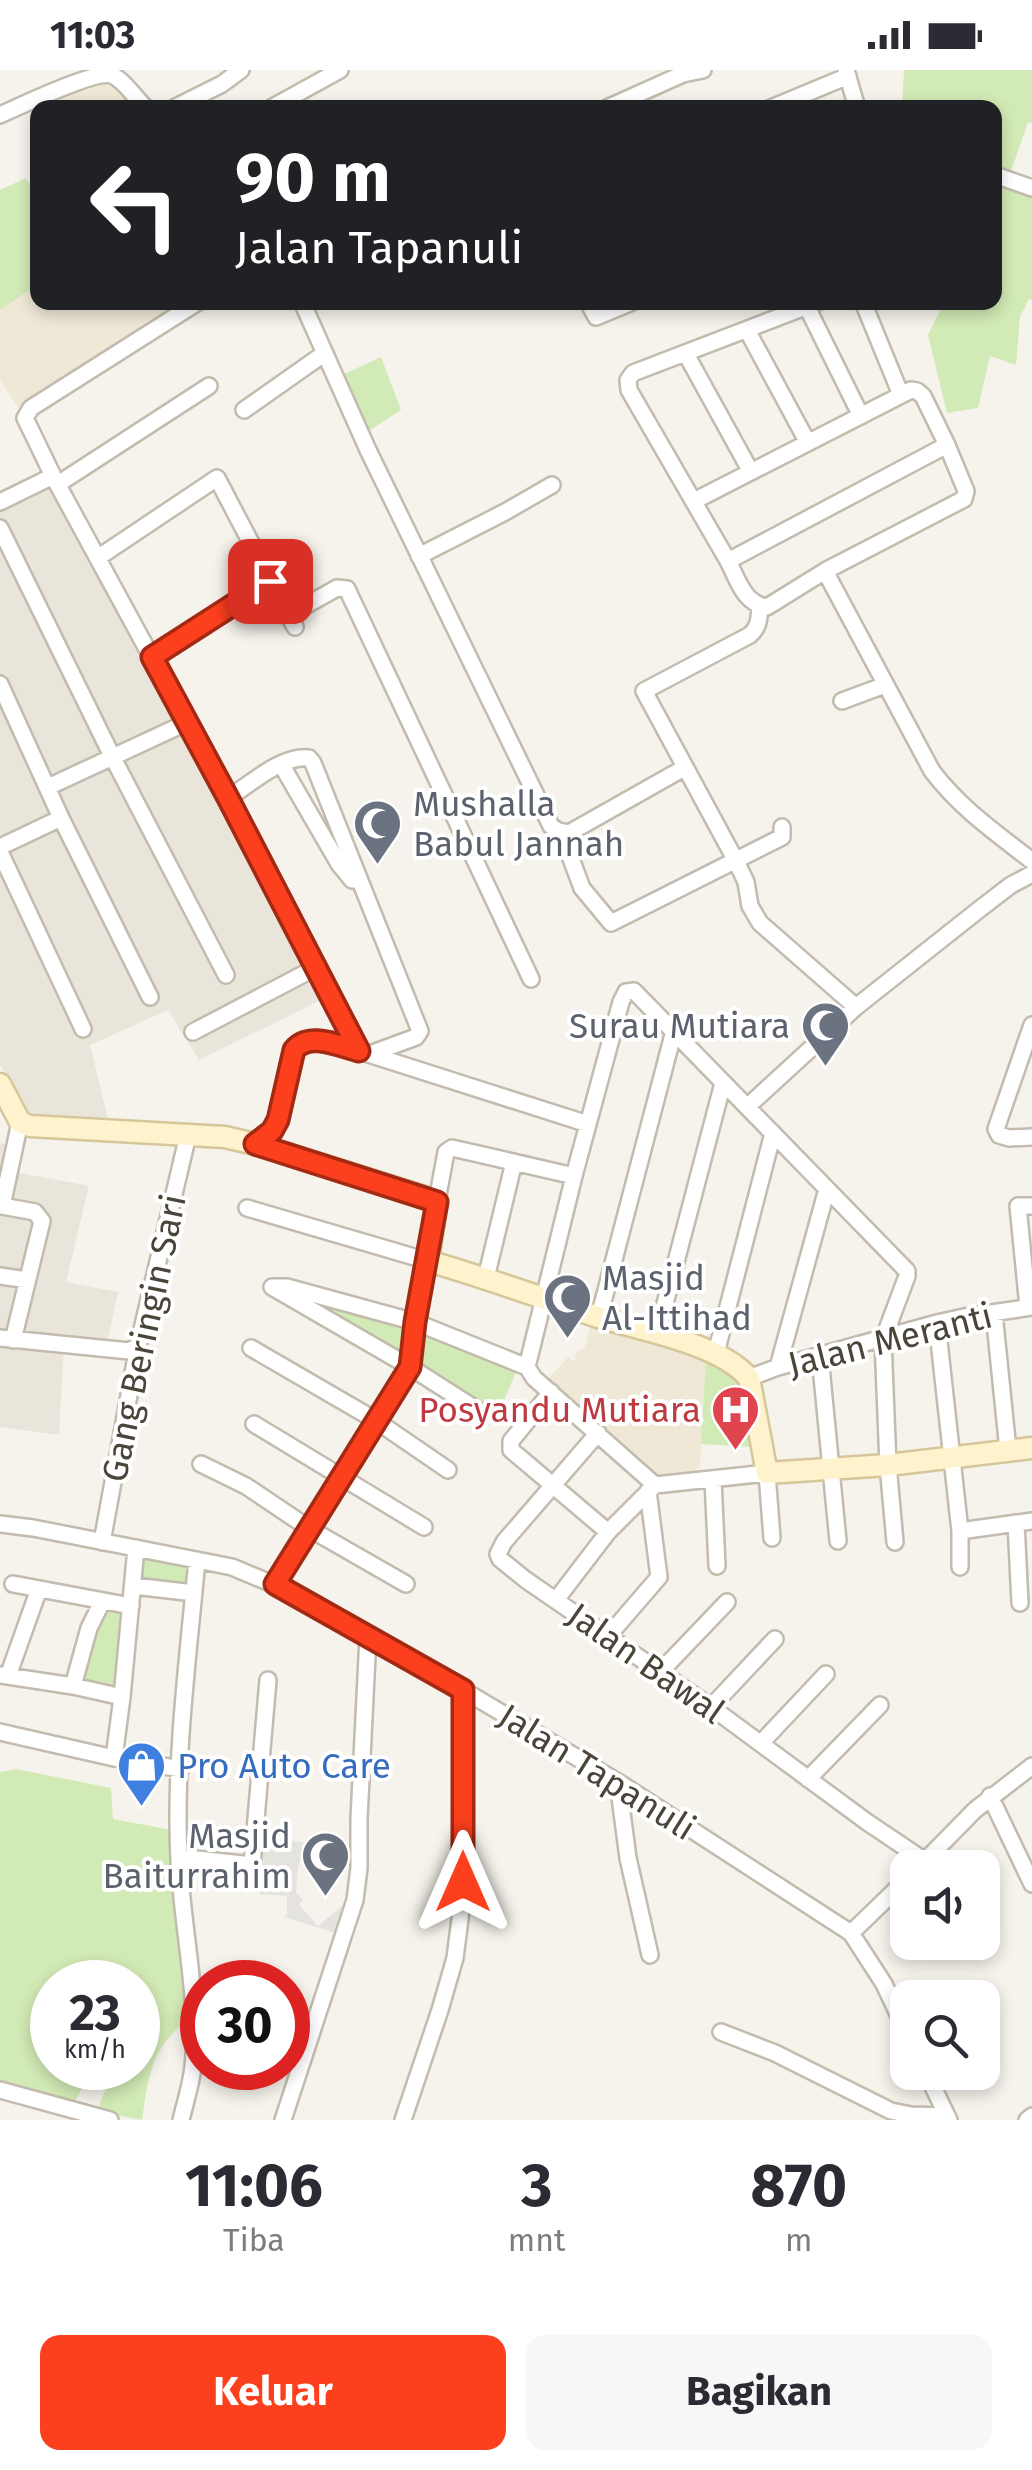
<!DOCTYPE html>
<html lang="id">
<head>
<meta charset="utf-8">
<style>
  body { margin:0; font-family:"Fira Sans",sans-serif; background:#f7f7f7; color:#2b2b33; height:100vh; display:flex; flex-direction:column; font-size:38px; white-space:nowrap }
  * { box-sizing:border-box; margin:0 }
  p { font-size:32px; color:#7c7c81 }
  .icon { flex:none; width:55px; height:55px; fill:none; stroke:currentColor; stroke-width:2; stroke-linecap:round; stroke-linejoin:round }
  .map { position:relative; height:2050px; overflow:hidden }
  .sheet { display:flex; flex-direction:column; background:#fff; flex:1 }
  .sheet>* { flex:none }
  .banner { position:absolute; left:30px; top:30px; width:972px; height:210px; border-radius:20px; box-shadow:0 5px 15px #0003; background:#202124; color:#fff; overflow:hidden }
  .tools { position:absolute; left:890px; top:1780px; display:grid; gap:20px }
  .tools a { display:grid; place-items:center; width:110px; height:110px; border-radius:20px; background:#fff; box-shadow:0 5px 15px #0003; font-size:50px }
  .speed { position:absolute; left:30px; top:1890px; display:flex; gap:20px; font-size:50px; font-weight:700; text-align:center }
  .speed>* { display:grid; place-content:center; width:130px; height:130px; border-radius:50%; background:#fff; box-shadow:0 5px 15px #0003; line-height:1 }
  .speed small { font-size:25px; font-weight:400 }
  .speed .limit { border:15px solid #d22; background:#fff; color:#111 }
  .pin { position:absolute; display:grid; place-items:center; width:85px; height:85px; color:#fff; margin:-42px; border-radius:20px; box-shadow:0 5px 15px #0006 }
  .me { position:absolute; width:110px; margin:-55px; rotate:0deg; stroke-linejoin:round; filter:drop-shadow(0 0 8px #0008) }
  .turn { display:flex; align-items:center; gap:35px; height:210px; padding:0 40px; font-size:45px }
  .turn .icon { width:130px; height:130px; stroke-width:2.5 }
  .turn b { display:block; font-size:70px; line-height:85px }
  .eta { display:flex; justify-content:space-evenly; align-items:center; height:170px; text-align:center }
  .eta b { font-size:60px; font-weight:700; line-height:70px }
  .cta { display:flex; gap:20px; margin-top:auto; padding:20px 40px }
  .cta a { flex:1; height:115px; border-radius:20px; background:#fc3f1d; color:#fff; font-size:40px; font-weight:700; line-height:115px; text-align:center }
  .cta a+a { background:#f7f7f7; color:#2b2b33 }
  .status { display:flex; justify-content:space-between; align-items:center; height:70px; padding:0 50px; background:#fff; direction:ltr }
  .status svg { height:28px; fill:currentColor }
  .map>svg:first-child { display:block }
  .residential { fill:#eae5da }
  .education { fill:#efe8d6 }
  .green { fill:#d2eab5 }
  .parking { fill:#e5e3e0 }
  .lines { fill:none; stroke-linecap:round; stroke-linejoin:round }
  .street-casing { stroke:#c2bbae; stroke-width:20 }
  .secondary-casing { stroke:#d6c79b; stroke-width:25 }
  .street { stroke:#fff; stroke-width:15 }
  .secondary { stroke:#fff3cd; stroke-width:20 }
  .route-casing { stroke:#a42913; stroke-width:25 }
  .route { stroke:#fc3f1d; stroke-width:18 }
  .labels { text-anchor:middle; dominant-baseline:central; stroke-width:8; stroke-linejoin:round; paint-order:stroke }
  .worship-label { font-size:35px; fill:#5b616d; stroke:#fff; text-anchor:start }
  .street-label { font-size:35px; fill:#4b4439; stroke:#fff }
  .health-label { font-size:35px; fill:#be3a42; stroke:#fff; text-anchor:end }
  .shop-label { font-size:35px; fill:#366cbe; stroke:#fff; text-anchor:start }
</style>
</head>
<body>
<div class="status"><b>11:03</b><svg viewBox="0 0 49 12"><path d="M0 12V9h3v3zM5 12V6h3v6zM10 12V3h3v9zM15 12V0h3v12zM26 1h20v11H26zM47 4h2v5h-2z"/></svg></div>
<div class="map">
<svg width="1032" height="2050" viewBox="0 0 1032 2050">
  <rect width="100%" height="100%" fill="#f6f3ec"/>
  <path class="residential" d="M52 413 154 603 295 871V876L299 875 327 927 199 990 168 940 90 975 109 1053 29 1048 22 1040 0 994V440Z
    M0 1073 15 1075 10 1101 89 1116 66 1212 118 1222 106 1278 64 1274 59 1365 0 1357Z"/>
  <path class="education" d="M105 3 146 37 38 38 37 42 31 31Z
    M37 215 38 232 201 233 25 348 0 310V240Z
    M591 1251 706 1288 700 1397 686 1404 649 1405 549 1308 568 1287 575 1292 576 1282 585 1277Z"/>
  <path class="green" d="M904 0H1032V53L1028 52 1010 104 995 99V38H902Z
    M26 108 37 127V215L0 240V120Z
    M1003 111 1032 123V230L1029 229 1020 247 1016 295 990 286 978 338 947 343 928 265 944 233 995 232V128Z
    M381 287 401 340 367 362 342 305Z
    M294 1221 411 1256 404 1291Z
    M424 1261 518 1297 497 1347 418 1297 420 1262Z
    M706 1288 735 1299 743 1318 755 1377 701 1374Z
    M143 1485 192 1493 188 1518 138 1513Z
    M103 1538 127 1542 119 1619 78 1611Z
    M16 1699 111 1718 113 1749 172 1760 191 1956 179 1957C149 1984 148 2012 142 2050L97 2041 114 1998H138V1912H52V1998H88L85 2011 73 2036 0 2015V1702Z"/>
  <path class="parking" d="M259 1764 306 1773 298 1798 296 1823 303 1830 299 1835 318 1856 354 1826 339 1864 284 1847 287 1844V1826L260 1824Z"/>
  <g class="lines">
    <defs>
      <path id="street" d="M846 0 857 38
        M174 38 222 14 241 0
        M271 38 340 0
        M607 38 683 4 703 0
        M771 38 848 6
        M0 45C20 36 95 0 112 5 125 11 135 28 146 38
        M995 105 1032 118
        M198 232 31 338 25 348 53 406 228 728 359 981
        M302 232 368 380 551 756 558 761 569 763 684 698
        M588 232 596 247 632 232
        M863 232 901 325
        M807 237 861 346
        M747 260 808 373
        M686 284 751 402
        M244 340 325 283
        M947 375 966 421 964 429 825 501 767 537C744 534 738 510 728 491Z
        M58 414 209 316
        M694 431 911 320 917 321 923 326 947 375
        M0 432 53 406
        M0 458 113 688 226 905
        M419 486 505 442 552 415
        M99 487 217 408 295 557
        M728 491 629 320 628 310 633 303 818 232
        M825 501 932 701C960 738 996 763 1032 791
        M760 537C759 549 759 557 750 565L644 621 736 791 746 812 750 836 760 853 856 937
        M287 546 337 518 347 519 531 909
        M152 587 270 511
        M0 614 61 748
        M842 631 885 615
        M281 694 339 794 352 810
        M48 717 188 652
        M228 728C251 714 281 685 309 688L313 693 420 961 416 967 370 984
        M561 762 582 818 611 853 782 767V757
        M0 777 61 748 150 927
        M0 782 83 959
        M1032 955 996 1059 999 1065 1009 1068 1032 1067
        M193 962 315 898
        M747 1037 856 937 981 838 1011 815 1032 804
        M255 1074C264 1068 273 1062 277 1052 288 1029 284 983 305 970L359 981 588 1054
        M437 1131 446 1082 452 1078 574 1106
        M0 1136H2L20 1052
        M2 1136 35 1142 42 1151 13 1270
        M247 1138 428 1191 415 1252 410 1297 275 1515
        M0 1206 27 1210
        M486 1208 514 1092
        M272 1217H287L415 1252 527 1297
        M272 1217 410 1297 479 1341
        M1028 1237 1018 1136H1032
        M994 1243 1008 1380
        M599 1247 674 961
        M937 1253 960 1461V1497
        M657 1264 723 1013
        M0 1268 129 1281 138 1276
        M251 1278 375 1350 448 1400
        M716 1283 773 1063
        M820 1286 838 1471
        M527 1297 574 1106 621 932 626 922 634 921 907 1201V1206L883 1270 888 1395 895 1472
        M527 1297 534 1308 655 1415
        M778 1297 827 1119
        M749 1308 778 1297 937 1253 964 1247 1032 1237
        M551 1322 511 1371V1380L608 1462
        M254 1354 424 1457
        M598 1363 504 1472 498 1484 500 1489 526 1510 711 1637 867 1752 925 1791
        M201 1394 246 1416 310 1459 406 1514
        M713 1409 717 1496
        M1016 1453 1020 1533
        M0 1454 33 1458 232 1497 275 1515 463 1620 618 1712 851 1863 884 1914 908 1965
        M960 1461 1032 1451
        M102 1472 138 1276 188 1065
        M13 1514 131 1536
        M134 1516 194 1523
        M556 1530 608 1462 655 1415 767 1403 772 1468
        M609 1565 659 1507 648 1421
        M660 1602 727 1532
        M0 1605 73 1616 122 1627
        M8 1606 39 1519
        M73 1616 89 1558 102 1532
        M711 1637 775 1569
        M0 1662 114 1688 181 1699
        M761 1673 826 1604
        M114 1688 122 1627 136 1478
        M808 1709 880 1635
        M618 1712 628 1788 650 1885
        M990 1726 1032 1814
        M179 1787 252 1795 268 1610
        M918 1798 975 1740 1032 1696
        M851 1863 908 1808
        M721 1962 775 1983 891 2041 911 2045 947 2046
        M926 2002 949 2050
        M0 2020 110 2050
        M181 2050C185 2033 191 2015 193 1997 200 1930 182 1858 179 1790 174 1693 188 1588 197 1490
        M283 2050 355 1830 359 1798V1749L368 1566
        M403 2050 440 1940 455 1888 460 1849 463 1813V1620
        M1027 2050 1032 2046"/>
      <path id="secondary" d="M0 1014 20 1052 30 1056 225 1067 255 1074 437 1131 428 1191C484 1207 539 1227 595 1246 640 1260 719 1273 749 1308L767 1403 888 1395 1032 1378"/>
    </defs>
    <use href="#street" class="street-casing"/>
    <use href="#secondary" class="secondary-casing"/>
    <use href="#street" class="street"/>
    <use href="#secondary" class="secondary"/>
  </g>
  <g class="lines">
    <defs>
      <path id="route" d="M270 511 152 587 228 728 359 981C339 976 309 961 294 980L278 1050 272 1061 255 1074 437 1132 415 1252 410 1297 275 1514 463 1620V1812"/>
    </defs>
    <use href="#route" class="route-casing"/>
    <use href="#route" class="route"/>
  </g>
  <defs>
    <symbol id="mosque-pin" viewBox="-11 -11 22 30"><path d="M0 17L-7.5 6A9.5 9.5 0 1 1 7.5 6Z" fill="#6b7280" stroke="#fff"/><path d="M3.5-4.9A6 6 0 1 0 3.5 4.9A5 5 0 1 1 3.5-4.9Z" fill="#fff"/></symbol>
    <symbol id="hospital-pin" viewBox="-11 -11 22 30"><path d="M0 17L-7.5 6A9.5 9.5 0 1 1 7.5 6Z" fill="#e0444e" stroke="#fff"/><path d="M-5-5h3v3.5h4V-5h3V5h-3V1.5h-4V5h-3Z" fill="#fff"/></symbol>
    <symbol id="shop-pin" viewBox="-11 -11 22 30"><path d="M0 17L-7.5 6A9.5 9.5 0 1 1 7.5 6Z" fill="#3f7fe0" stroke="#fff"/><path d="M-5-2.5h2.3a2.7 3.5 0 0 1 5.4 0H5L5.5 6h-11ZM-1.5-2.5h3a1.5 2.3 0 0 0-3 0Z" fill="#fff"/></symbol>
  </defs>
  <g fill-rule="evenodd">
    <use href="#mosque-pin" x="350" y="726" width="55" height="75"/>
    <use href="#mosque-pin" x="798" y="928" width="55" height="75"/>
    <use href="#mosque-pin" x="540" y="1200" width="55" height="75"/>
    <use href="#hospital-pin" x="708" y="1312" width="55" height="75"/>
    <use href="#shop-pin" x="114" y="1668" width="55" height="75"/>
    <use href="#mosque-pin" x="298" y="1758" width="55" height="75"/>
  </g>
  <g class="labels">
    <g class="worship-label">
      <text x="413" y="734">Mushalla<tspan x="413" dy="40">Babul Jannah</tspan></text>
      <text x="790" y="956" text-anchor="end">Surau Mutiara</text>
      <text x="602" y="1208">Masjid<tspan x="602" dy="40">Al-Ittihad</tspan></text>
      <text x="291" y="1766" text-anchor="end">Masjid<tspan x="291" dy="40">Baiturrahim</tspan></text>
    </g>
    <g class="street-label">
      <text transform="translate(144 1268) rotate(-78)">Gang Beringin Sari</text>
      <text transform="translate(890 1270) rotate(-14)">Jalan Meranti</text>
      <text transform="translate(646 1593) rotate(35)">Jalan Bawal</text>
      <text transform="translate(597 1702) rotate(32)">Jalan Tapanuli</text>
    </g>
    <g class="health-label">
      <text x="701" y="1340">Posyandu Mutiara</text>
    </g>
    <g class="shop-label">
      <text x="177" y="1696">Pro Auto Care</text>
    </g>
  </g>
</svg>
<div class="tools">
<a><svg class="icon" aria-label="sound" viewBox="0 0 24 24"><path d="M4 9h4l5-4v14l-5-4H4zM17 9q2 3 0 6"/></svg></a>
<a><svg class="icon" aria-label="search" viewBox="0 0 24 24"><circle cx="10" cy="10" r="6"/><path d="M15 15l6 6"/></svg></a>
</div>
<div class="speed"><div>23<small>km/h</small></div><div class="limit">30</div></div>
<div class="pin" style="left:270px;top:511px;background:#d93025"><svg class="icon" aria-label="arrive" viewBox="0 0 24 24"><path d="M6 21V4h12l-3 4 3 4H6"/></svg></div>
<svg class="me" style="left:463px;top:1812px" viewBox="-20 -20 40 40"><path d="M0-17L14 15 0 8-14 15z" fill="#fc3f1d" stroke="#fff" stroke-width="4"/></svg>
<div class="banner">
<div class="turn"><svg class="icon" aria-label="left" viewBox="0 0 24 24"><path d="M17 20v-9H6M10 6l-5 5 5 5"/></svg><div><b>90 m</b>Jalan Tapanuli</div></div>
</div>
</div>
<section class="sheet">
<div class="eta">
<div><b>11:06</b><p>Tiba</p></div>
<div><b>3</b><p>mnt</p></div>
<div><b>870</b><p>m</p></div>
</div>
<div class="cta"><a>Keluar</a><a>Bagikan</a></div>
</section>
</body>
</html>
